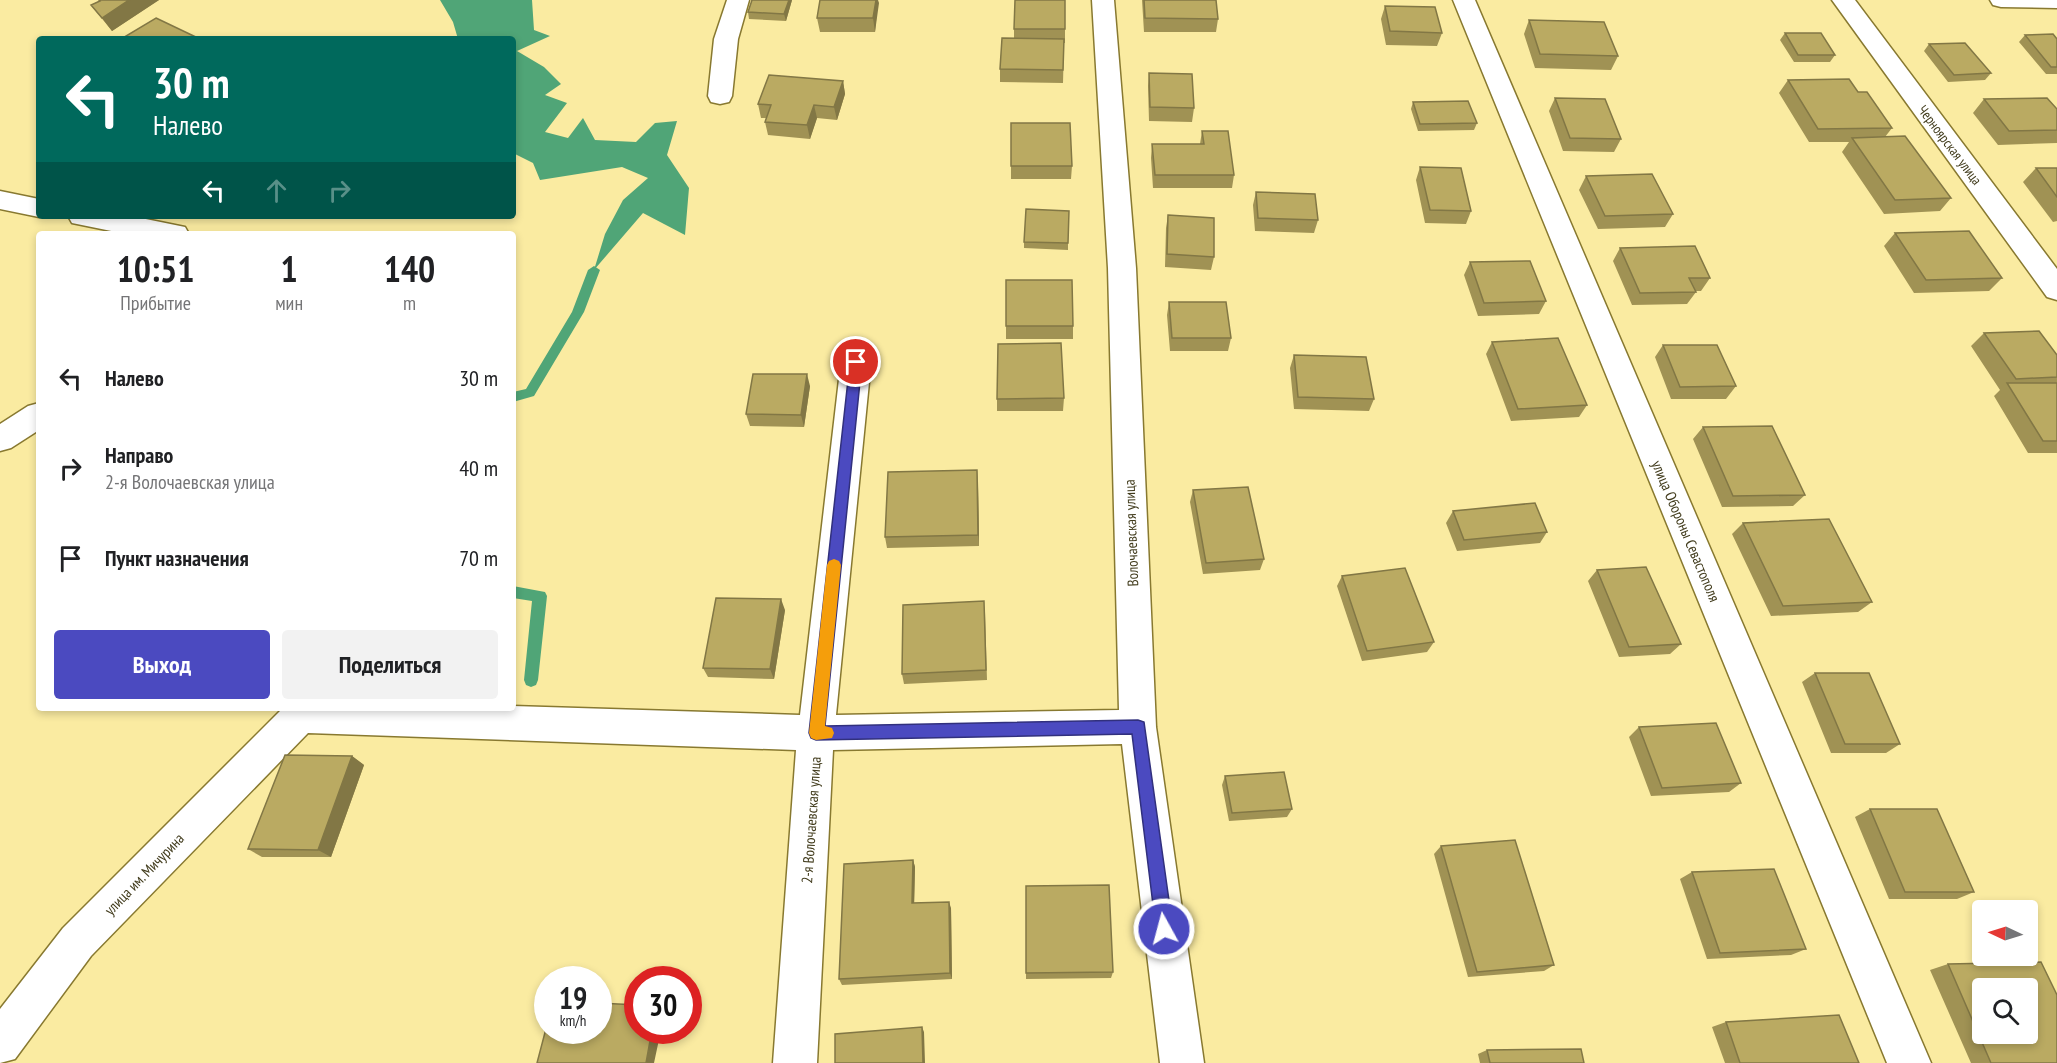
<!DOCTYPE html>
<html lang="ru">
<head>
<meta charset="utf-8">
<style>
  body { margin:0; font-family:"PT Sans Narrow",sans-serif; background:#f2f2f2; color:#202124; height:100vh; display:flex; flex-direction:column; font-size:22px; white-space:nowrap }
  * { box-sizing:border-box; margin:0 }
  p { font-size:20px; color:#757577 }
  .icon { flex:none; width:33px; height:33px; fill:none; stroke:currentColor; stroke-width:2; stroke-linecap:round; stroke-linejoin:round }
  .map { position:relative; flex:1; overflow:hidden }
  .sheet { position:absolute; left:36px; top:231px; width:480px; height:480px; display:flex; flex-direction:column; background:#fff; border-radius:6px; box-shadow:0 3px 9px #0003 }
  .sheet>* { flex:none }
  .hud { position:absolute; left:36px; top:36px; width:480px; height:183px; border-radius:6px; box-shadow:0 3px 9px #0003; background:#00695c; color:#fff; overflow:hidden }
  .needle { width:39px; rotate:274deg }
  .fabs { position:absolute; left:1972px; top:900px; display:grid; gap:12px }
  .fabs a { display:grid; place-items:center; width:66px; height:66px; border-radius:6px; background:#fff; box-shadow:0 3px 9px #0003; font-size:30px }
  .speed { position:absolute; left:534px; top:966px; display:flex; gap:12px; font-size:30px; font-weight:700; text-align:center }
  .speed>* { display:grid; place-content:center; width:78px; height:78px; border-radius:50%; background:#fff; box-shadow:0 3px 9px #0003; line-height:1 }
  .speed small { font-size:15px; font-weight:400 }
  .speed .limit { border:9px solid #d22; background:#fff; color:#111 }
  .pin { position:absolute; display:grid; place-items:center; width:51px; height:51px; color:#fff; margin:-26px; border:3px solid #fff; border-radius:50%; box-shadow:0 2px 6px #0007 }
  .me { position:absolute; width:66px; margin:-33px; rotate:353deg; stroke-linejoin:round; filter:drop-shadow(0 0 4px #0008) }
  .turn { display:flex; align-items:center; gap:21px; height:126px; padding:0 18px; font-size:27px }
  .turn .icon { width:78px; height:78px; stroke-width:2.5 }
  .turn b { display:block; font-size:42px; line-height:51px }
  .lanes { display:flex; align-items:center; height:57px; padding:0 18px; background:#0003; justify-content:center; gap:30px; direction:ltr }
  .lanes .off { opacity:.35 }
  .eta { display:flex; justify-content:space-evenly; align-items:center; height:102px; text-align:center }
  .eta b { font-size:36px; font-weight:600; line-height:42px }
  .button { display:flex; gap:12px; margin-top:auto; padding:12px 18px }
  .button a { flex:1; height:69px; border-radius:6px; background:#4b4ac0; color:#fff; font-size:24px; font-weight:600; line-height:69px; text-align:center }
  .button a+a { background:#f2f2f2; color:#202124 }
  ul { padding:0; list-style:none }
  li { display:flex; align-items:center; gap:18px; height:90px; padding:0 18px }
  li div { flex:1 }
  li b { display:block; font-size:22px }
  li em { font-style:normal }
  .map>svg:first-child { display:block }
  .water { fill:#50a577 }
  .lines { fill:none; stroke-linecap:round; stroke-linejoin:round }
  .stream { fill:#50a577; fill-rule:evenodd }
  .minor-casing { stroke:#887930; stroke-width:3 }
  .minor { fill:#fff; fill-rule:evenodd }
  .wall { fill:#a09254 }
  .shaded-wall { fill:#827745 }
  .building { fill:#baaa62; stroke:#827745; stroke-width:1.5; fill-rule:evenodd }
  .route { fill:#4b4ac0; stroke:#31307d; stroke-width:1.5 }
  .slow { fill:#f59e0b }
  .labels { text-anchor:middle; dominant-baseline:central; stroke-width:4.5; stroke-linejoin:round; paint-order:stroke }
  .far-street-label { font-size:14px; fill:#423c1d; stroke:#fff }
  .street-label { font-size:15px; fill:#423c1d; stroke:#fff }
</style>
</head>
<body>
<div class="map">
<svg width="2057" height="1063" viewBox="0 0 2057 1063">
  <rect width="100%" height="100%" fill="#faeba1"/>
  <path class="water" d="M440 0H532L534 30 550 36 517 51 544 67 561 84 545 95 567 103 545 132 568 138 583 118 595 140 636 142 655 123 677 121 667 155 689 188 685 235 643 213 594 270 605 234 623 200 648 178 622 167 540 180 533 163 513 153V39H458L453 22Z"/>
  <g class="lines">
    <path class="stream" d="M594 266 600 270 584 312 534 396 513 402V392L526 389 572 312 588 270Z
      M513 586 545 592 547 596 538 680 536 685 531 687 526 685 524 680 532 601 513 598Z"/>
    <defs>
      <path id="minor" d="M727 0H749L738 39 732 96 729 102 720 104 711 102 708 96 714 39Z
        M1092 0H1114L1136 268 1156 727 1204 1063H1160L1122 744 833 750 817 1063H773L796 750 308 733 91 956 15 1059 0 1063V1009L63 928 283 708H513V706L800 715 841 362 845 354 856 351 867 354 871 362 836 715 1119 710 1108 268Z
        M1453 0H1475L1931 1063H1887Z
        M1832 0H1855L2057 269V300L2047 297Z
        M1990 0H2057V8L2001 7 1993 5Z
        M0 191 39 199V216H43L39 217 0 209Z
        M68 216H131L185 227 189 234H126L72 223Z
        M39 403V430L11 448 0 451V424L28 406Z"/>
    </defs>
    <use href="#minor" class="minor-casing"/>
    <use href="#minor" class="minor"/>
  </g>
  <path class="wall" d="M99 0H159L112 31 91 5 99 1Z
    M792 0 786 21 749 19 748 12Z
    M820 0H878L875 32H820L817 18Z
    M1142 0H1216L1218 19 1216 32H1144Z
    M1385 6 1442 33 1437 46 1386 45 1381 19Z
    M1529 20 1618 56 1611 70 1535 68 1524 34Z
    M1014 29H1065V43H1064L1063 83 1000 82V69L1014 38Z
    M1785 33 1835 55 1830 62H1794L1780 40Z
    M2025 35 2057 39V74H2046L2019 42Z
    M1929 44 1991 73 1985 80 1948 82 1924 51Z
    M1149 73 1194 108 1192 122 1149 121 1148 86Z
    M1788 80 1858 92 1892 128 1885 137 1951 198 1940 211 1884 214 1842 152 1849 142H1809L1779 93Z
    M843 81 845 94 837 120 817 118 810 139 768 135 765 122 766 118H761L758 104Z
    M1555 98 1621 139 1614 152 1563 151 1549 111Z
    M1984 99 2057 109V143L1998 145 1973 113Z
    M1413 102 1477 123 1474 130 1418 131 1411 109Z
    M1202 131 1234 175 1232 188H1153L1151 158 1152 144H1200Z
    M1011 166H1072L1071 179H1011Z
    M1420 167 1471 211 1466 224 1425 223 1416 180Z
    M2036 168H2057V221L2053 222 2023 182Z
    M1586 176 1673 214 1665 227 1598 229 1579 190Z
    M1256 192 1318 220 1314 233 1255 231 1253 205Z
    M1168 215 1214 257 1211 270 1165 267 1166 228Z
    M1895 233 2002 278 1989 291 1914 293 1884 246Z
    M1024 242 1068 243V250L1024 248Z
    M1620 248 1710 278 1701 291H1695L1696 292 1687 304 1632 305 1613 261Z
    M1470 262 1546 301 1539 314 1478 316 1464 275Z
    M1169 302 1231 338 1228 351H1170L1167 315Z
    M1006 326H1073V339H1006Z
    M1984 333 2057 355V453H2028L1994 396 2000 390 1971 346Z
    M1492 342 1587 405 1579 417 1511 421 1486 354Z
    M1663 345 1736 386 1726 399H1671L1655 357Z
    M1294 355 1374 399 1369 411 1294 409 1290 368Z
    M810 386 804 427 750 426 746 414Z
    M1064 398 1063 411H997V399Z
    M1703 427 1805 495 1793 506 1722 507 1693 439Z
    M978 481 979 546 887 548 885 537Z
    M1193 490 1264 559 1260 570 1203 574 1190 502Z
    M1453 511 1547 532 1540 543 1457 551 1446 523Z
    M1743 523 1872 602 1858 612 1771 616 1732 534Z
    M1597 570 1681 644 1670 654 1619 657 1588 581Z
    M1342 576 1434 642 1427 652 1362 661 1337 586Z
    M785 610 774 679 708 677 703 668Z
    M985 612 987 680 904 684 902 674Z
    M1815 673 1900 744 1886 753H1831L1802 682Z
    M1639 727 1741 783 1729 792 1651 796 1629 737Z
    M352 756 364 765 331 857H262L248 849Z
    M1225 776 1292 809 1287 817 1229 821 1222 785Z
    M1870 809 1974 892 1957 899H1889L1855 817Z
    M1441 846 1554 965 1544 971 1468 977 1434 854Z
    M913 860 915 867 914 903 951 908 952 979 842 985 839 979Z
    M1692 872 1806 949 1791 955 1707 959 1680 879Z
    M1026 886 1113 972 1111 978 1026 979Z
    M1948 964 2057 1063H1971L1930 970Z
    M1726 1022 1859 1063H1725L1712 1027Z
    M1487 1050 1584 1063H1480L1478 1054Z"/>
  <path class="shaded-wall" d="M129 0H159L112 31 102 18Z
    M789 0H792L786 21 784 14Z
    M876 0H878L879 3 875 32 873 18Z
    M843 81 845 94 837 120 834 107Z
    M814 105 817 118 810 139 807 125Z
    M807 374 810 386 804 427 801 415Z
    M977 470 978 481 979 546 978 535Z
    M781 599 785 610 774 679 770 669Z
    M352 756 364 765 331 857 318 850Z
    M913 860 915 867 914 910 912 903Z
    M949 902 951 908 952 979 950 973Z
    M922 1027 924 1032 925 1063H923Z
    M652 1030H661L654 1063H646Z"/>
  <path class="building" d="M99 0H129L102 18 91 5 100 1Z
    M752 0H789L784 14 748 12Z
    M820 0H876L873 18H817Z
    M1015 0H1065V29H1014Z
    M1144 0H1216L1218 19 1145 18Z
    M1385 6 1435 7 1442 33 1390 31Z
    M156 18 200 39H121Z
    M1529 20 1604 22 1618 56 1540 54Z
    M1785 33H1821L1835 55H1798Z
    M2053 34 2057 39V67H2051L2025 35Z
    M1002 38 1064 39 1063 70 1000 69Z
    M1965 43 1991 73 1954 75 1929 44Z
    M1149 73 1192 74 1194 108 1150 107Z
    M769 75 843 81 834 107 814 105 807 125 765 122 771 105 758 104Z
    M1849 79 1858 92H1867L1892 128 1818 129 1788 80Z
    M1555 98 1605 99 1621 139 1570 138Z
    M2047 98 2057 109V130L2009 131 1984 99Z
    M1468 101 1477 123 1420 124 1413 102Z
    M1011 123H1070L1072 166H1011Z
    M1202 131H1228L1234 175H1155L1152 144H1204Z
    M1905 136 1951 198 1895 200 1852 138Z
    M1420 167 1461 168 1471 211 1430 210Z
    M2036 168H2057V197Z
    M1652 174 1673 214 1605 216 1586 176Z
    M1256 192 1315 194 1318 220 1258 218Z
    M1026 209 1069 211 1068 243 1024 242Z
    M1168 215 1214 218V257L1167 254Z
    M1969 231 2002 278 1926 280 1895 233Z
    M1695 246 1710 278H1689L1696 292 1640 293 1620 248Z
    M1530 261 1546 301 1484 303 1470 262Z
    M1006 280H1072L1073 326H1006Z
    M1169 302H1226L1231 338H1172Z
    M2039 331 2057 355V377L2016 379 1984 333Z
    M1558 338 1587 405 1518 409 1492 342Z
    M1061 343 1064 398 997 399 998 344Z
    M1663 345H1717L1736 386 1680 387Z
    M1294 355 1366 357 1374 399 1298 397Z
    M753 374H807L801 415 746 414Z
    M2007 383H2057V441H2043Z
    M1772 426 1805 495 1733 496 1703 427Z
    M977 470 978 535 885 537 888 472Z
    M1248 487 1264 559 1206 563 1193 490Z
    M1535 503 1547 532 1464 540 1453 511Z
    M1829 519 1872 602 1783 606 1743 523Z
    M1646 567 1681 644 1629 647 1597 570Z
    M1405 568 1434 642 1367 651 1342 576Z
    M716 598 781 599 770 669 703 668Z
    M984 601 986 670 902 674 903 605Z
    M1815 673H1869L1900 744H1845Z
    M1716 723 1741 783 1662 788 1639 727Z
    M285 755 352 756 318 850 248 849Z
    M1284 772 1292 809 1232 813 1225 776Z
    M1870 809H1937L1974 892H1905Z
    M1515 840 1554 965 1477 972 1441 846Z
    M913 860 912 903 949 902 950 973 839 979 844 864Z
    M1774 869 1806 949 1720 953 1692 872Z
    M1109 885 1113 972 1026 973V886Z
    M2041 962 2057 995V1063H1991L1948 964ZM1983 988H2028V1034H1983Z
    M598 1003 638 1005V1030H652L646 1063H537L548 1021V1030H598Z
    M1839 1015 1859 1063H1740L1726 1022Z
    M922 1027 923 1063H835V1034Z
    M1581 1049 1584 1063H1490L1487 1050Z"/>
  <path class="route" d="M856 357 862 362 825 726 1138 720 1144 722 1173 929 1170 935 1164 937 1159 935 1156 929 1132 734 816 740 811 738 809 733 850 362Z"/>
  <path class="slow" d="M834 559 839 561 841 565 825 726 832 728 834 733 832 738 816 740 811 738 809 733 827 565 829 561Z"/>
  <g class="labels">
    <g class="far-street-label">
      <text transform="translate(1950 145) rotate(53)">Черноярская улица</text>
    </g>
    <g class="street-label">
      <text transform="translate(1686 531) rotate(67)">улица Обороны Севастополя</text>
      <text transform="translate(1131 533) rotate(-92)">Волочаевская улица</text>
      <text transform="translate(811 820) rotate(-86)">2-я Волочаевская улица</text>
      <text transform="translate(144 874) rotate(-46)">улица им. Мичурина</text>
    </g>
  </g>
</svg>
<div class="fabs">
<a><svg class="needle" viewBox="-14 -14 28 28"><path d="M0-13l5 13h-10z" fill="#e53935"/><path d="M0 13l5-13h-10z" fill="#757577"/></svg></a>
<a><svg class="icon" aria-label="search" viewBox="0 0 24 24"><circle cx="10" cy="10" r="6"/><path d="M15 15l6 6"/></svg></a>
</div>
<div class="speed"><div>19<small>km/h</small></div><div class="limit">30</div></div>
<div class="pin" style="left:856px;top:362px;background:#d93025"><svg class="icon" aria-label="arrive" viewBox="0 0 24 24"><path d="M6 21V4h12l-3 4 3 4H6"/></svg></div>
<svg class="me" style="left:1164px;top:929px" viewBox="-20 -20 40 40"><circle r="17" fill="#4b4ac0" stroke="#fff" stroke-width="3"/><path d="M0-11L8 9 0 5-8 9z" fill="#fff"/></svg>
<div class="hud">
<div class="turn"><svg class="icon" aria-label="left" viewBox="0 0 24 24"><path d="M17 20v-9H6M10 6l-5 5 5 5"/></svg><div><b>30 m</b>Налево</div></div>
<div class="lanes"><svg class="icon" aria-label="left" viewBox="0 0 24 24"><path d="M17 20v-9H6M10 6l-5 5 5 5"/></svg><svg class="icon off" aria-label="ahead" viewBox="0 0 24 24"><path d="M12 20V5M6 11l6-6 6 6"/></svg><svg class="icon off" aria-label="right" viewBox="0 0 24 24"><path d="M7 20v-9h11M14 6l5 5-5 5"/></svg></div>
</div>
<section class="sheet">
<div class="eta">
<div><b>10:51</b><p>Прибытие</p></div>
<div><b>1</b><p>мин</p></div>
<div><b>140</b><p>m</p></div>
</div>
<ul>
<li><svg class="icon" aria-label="left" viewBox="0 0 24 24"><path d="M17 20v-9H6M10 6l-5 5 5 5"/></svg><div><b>Налево</b></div><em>30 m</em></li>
<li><svg class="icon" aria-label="right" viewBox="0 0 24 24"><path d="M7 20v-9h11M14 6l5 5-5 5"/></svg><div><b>Направо</b><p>2-я Волочаевская улица</p></div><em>40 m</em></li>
<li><svg class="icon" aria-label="arrive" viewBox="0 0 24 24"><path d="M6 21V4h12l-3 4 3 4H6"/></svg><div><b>Пункт назначения</b></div><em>70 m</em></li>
</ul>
<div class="button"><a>Выход</a><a>Поделиться</a></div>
</section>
</div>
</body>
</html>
